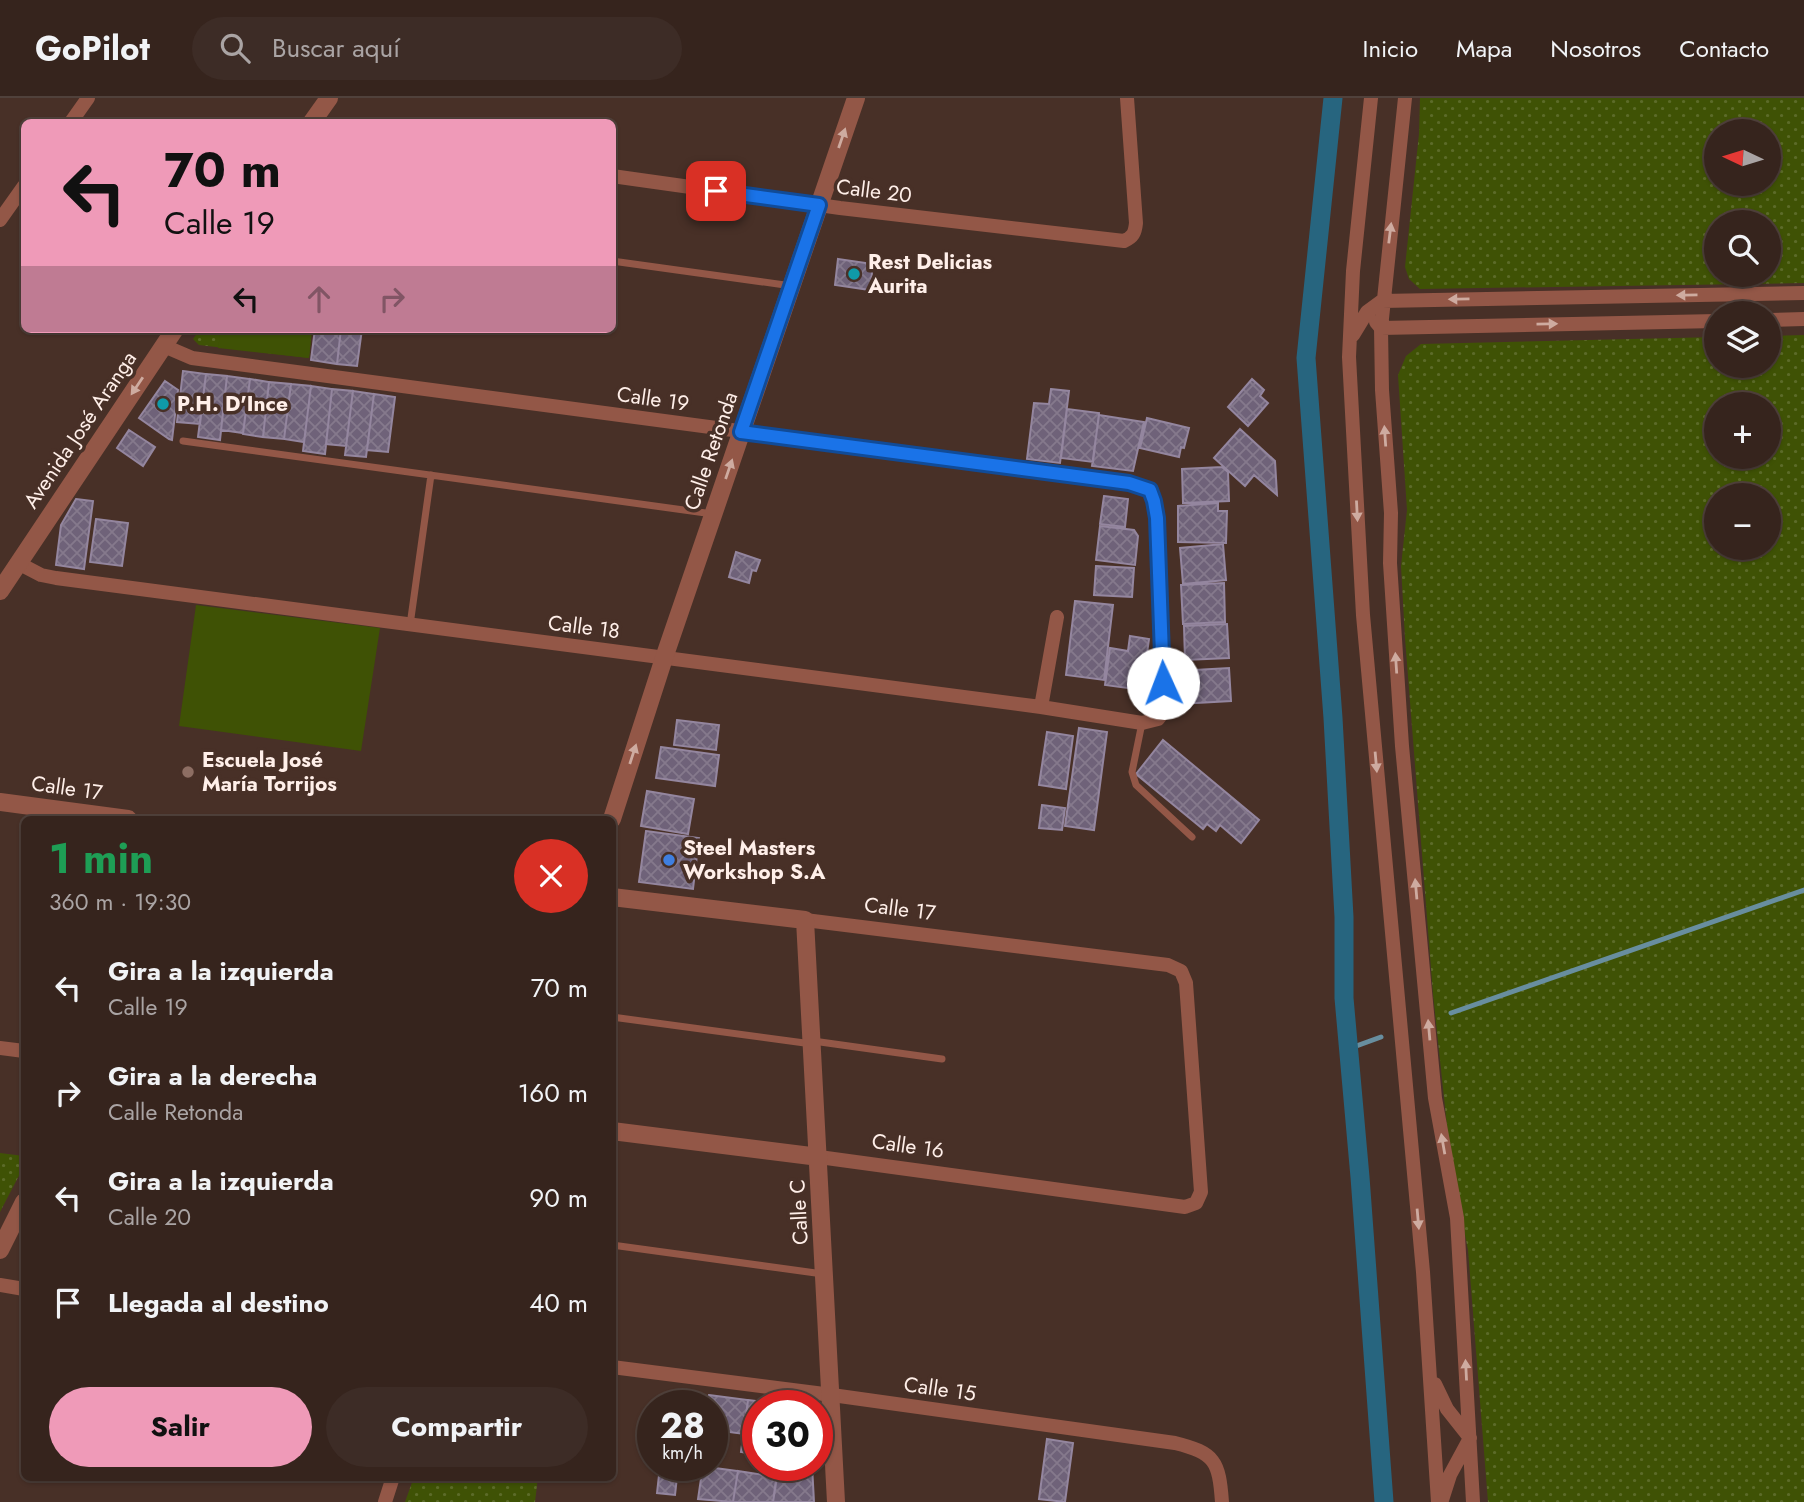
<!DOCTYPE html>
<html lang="es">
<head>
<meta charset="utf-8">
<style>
  body { margin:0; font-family:Jost,sans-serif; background:#3d2c26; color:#f1f3f6; height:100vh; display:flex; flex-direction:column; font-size:26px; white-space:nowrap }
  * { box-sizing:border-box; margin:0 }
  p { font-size:23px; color:#aaa4a4 }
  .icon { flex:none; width:38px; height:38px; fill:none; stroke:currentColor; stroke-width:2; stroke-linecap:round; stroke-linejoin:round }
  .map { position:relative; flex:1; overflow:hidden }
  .details { position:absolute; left:21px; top:718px; width:595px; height:665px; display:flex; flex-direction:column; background:#36241d; border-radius:10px; box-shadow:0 2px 5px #0004,0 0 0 2px #50413b }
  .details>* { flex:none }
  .guide { position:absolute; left:21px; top:21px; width:595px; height:214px; border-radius:10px; box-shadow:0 2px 5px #0004,0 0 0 2px #50413b; background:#ef9ab8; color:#111; overflow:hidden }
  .needle { width:46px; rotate:274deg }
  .fabs { position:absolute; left:1704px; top:21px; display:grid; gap:14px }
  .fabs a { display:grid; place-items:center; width:77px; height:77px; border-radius:50%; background:#36241d; box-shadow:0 2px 5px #0004,0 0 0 2px #50413b; font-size:35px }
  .speed { position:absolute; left:637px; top:1292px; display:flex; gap:14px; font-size:35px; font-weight:700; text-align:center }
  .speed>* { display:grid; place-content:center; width:91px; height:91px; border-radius:50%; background:#36241d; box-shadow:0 2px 5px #0004,0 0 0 2px #50413b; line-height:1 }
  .speed small { font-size:18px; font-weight:400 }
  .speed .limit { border:10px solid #d22; background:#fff; color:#111 }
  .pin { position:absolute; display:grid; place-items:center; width:60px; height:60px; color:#fff; margin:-30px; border-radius:14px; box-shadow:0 4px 10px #0006 }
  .me { position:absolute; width:77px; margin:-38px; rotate:358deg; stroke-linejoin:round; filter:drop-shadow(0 0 5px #0008) }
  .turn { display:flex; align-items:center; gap:24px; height:147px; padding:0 28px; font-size:32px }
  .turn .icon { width:91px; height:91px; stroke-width:2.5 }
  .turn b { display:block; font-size:49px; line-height:60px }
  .lanes { display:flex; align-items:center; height:66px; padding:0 28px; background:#0003; justify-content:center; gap:35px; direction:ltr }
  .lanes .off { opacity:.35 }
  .round { display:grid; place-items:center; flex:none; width:74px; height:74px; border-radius:37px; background:#3d2c26 }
  .overview { display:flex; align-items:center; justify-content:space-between; height:119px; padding:0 28px }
  h1 { font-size:42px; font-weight:700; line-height:52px; color:#1e9e55 }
  .action { display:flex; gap:14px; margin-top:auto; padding:14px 28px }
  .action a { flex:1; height:80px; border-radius:42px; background:#ef9ab8; color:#111; font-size:28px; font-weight:700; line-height:80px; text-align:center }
  .action a+a { background:#3d2c26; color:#f1f3f6 }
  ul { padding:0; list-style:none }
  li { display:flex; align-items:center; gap:21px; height:105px; padding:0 28px }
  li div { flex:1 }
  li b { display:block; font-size:26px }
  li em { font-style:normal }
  header { display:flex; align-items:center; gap:42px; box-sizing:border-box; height:98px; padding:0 35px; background:#36241d; border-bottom:2px solid #50413b }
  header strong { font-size:33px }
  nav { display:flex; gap:38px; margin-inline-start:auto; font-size:24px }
  .search { width:490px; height:63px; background:#3d2c26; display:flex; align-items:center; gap:18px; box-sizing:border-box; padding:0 24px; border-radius:38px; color:#aaa4a4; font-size:26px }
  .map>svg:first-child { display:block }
  .green { fill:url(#green-dots); fill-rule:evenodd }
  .pitch { fill:#3f5205 }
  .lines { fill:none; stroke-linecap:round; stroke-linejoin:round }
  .stream { stroke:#688e9f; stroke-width:5 }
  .canal { stroke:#27657f; stroke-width:19 }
  .building { fill:url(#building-cross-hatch); stroke:#94869f; stroke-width:2 }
  .service { stroke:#935747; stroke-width:7 }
  .minor { stroke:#935747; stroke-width:14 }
  .tertiary { stroke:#935747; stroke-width:18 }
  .oneway { fill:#ceaba0 }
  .route-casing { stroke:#114b97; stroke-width:18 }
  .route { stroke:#1a73e8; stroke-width:12 }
  .culture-dot { fill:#0f9aa8; stroke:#483027; stroke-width:2.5 }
  .education-dot { fill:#8d6e63; stroke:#483027; stroke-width:2.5 }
  .shop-dot { fill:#3f7fe0; stroke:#483027; stroke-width:2.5 }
  .labels { text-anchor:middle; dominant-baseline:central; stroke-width:7; stroke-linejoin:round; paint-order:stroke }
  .street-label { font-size:21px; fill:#ffefe9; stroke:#483027 }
  .poi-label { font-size:21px; font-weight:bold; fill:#ffefe9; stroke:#483027; text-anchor:start }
</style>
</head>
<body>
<header>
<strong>GoPilot</strong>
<div class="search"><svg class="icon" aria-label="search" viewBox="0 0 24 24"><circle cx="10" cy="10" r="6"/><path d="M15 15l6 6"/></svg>Buscar aquí</div>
<nav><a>Inicio</a><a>Mapa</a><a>Nosotros</a><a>Contacto</a></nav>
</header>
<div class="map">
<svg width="1804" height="1404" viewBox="0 0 1804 1404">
  <defs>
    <pattern id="green-dots" width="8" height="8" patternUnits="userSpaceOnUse" patternTransform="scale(1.75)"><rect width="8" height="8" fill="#3f5205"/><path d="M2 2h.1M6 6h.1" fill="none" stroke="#5c6b29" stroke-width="1.8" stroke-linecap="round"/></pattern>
    <pattern id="building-cross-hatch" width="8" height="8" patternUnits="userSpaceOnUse" patternTransform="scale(1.75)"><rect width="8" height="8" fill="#6f6279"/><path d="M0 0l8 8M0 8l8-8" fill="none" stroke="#85798c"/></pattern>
  </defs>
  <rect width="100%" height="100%" fill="#483027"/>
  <path class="green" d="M1420 0H1804V185L1420 191 1409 181 1405 169 1419 36ZM1717 33H1769V86H1717ZM1717 124H1769V177H1717Z
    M200 231H312L309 260 199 247 193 241Z
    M1804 237V1404H1488L1468 1152 1451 1066 1433 896 1405 540 1401 468 1407 412 1398 277 1406 258 1421 246 1717 239V268H1769V238ZM1717 306H1769V359H1717ZM1717 397H1769V450H1717Z
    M0 1055 24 1058V1068L0 1114Z
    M414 1379H538L535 1404H405Z"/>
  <path class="pitch" d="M221 231H312L309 260 218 250Z
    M196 507 380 530 361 653 179 628Z"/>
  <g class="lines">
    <path class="stream" d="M1451 915 1804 792
      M1348 951 1381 939"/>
    <path class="canal" d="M1333 0 1306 260 1333 620 1344 819V900L1360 1079 1384 1404"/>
  </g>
  <path class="building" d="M838 161 873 166 870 192 835 187Z
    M315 231H341L337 266 311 262Z
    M341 231H362L357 268 337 266Z
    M183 273 206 276 200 326 177 324Z
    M206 276 227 278 220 342 198 339Z
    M227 278 250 281 243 335 221 332Z
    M250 281 269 284 263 339 243 336Z
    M1252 281 1264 292 1260 298 1268 305 1248 328 1228 309Z
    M165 283 178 292 172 342 169 341 139 320Z
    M269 284 291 286 284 341 263 339Z
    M291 286 311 288 304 344 284 341Z
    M311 288 332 291 325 356 303 353Z
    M332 291 353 293 346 348 326 346Z
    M1051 291 1069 293 1060 365 1027 361 1034 305 1049 306Z
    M353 293 374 296 366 359 345 357Z
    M374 296 395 299 388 354 367 352Z
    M1067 311 1099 315 1093 364 1061 360Z
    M1099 317 1144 324 1133 373 1092 368Z
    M1147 320 1189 330 1184 350 1181 349 1179 359 1140 350Z
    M1240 331 1275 363 1277 397 1254 377 1245 388 1214 360Z
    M129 332 155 349 143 368 117 350Z
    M1222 369 1228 374 1229 403 1183 405 1182 371Z
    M1104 398 1128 401 1125 429 1100 426Z
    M76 401 93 403 84 471 56 467 61 427Z
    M1218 405V413H1227L1226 445 1178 444V408Z
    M96 421 128 425 122 468 90 464Z
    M1100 428 1134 432 1138 438 1135 467 1096 462Z
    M1223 446 1226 482 1183 486 1180 450Z
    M736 454 760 462 756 473 752 472 749 485 729 479Z
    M1096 468 1134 470 1132 499 1094 497Z
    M1224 485 1225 524 1183 526 1181 487Z
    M1075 503 1113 507 1104 582 1066 577Z
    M1227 526 1229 560 1185 562 1184 528Z
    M1130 538 1149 541 1142 592 1105 587 1110 550 1128 553Z
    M1229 570 1231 603 1179 606 1177 573Z
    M677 622 719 627 716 652 674 647Z
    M1079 630 1107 634 1094 732 1065 728Z
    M1047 634 1073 638 1066 691 1039 687Z
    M1163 642 1259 722 1241 745 1220 727 1216 733 1207 726 1203 731 1136 676Z
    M661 649 719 657 715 688 656 680Z
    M647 693 694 701 688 736 641 728Z
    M1042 707 1065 710 1062 732 1039 730Z
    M646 733 699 740 693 791 639 784Z
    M709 1297 748 1302 744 1336 713 1332 715 1315H712V1307H708Z
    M748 1302 781 1306 758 1307V1357L741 1354Z
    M1047 1341 1073 1345 1065 1404 1039 1401Z
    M712 1362 715 1363V1370L738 1373 733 1404 698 1401 703 1367H712Z
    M778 1367H812L814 1404H773Z
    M660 1368 678 1370 675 1397 657 1395Z
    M738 1373 777 1379 773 1404H733Z"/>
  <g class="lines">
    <path class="service" d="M612 163 792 188
      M183 343 713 416
      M410 527 431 377
      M1142 625 1132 674 1136 687 1192 739
      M612 919 812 946
      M813 943 942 961
      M612 1147 823 1176"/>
    <path class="minor" d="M1371 0 1353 173 1349 259 1363 517 1423 1174 1438 1404
      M1405 0 1381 230 1382 292 1391 415 1390 465 1402 648 1435 1000 1457 1120 1473 1404
      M71 24 88 0
      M612 78 840 110 1124 143C1133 139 1135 135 1136 125L1127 0
      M0 122 24 88
      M1769 222 1804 221
      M1376 224 1381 230 1717 223
      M1353 237 1367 214 1382 203 1804 195
      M18 465 41 477 56 480 1041 609 1142 625 1158 621 1164 613 1157 420 1154 403 1150 392 1129 385 192 260 164 248
      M1041 609 1057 519
      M805 822 1168 867 1181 873 1186 885 1201 1094 1196 1105 1185 1109 819 1059
      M0 950 24 953
      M0 1187 24 1191
      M612 1269 832 1297 1175 1345C1215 1355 1219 1363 1222 1404
      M1435 1286 1447 1311 1470 1340
      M1442 1402 1450 1377 1470 1340
      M385 1404 393 1379"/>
    <path class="tertiary" d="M312 24 329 0
      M0 493 175 231
      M0 704 128 721
      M612 721 664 560 856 0
      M612 799 805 822 836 1404
      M612 1033 819 1059
      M0 1152 24 1104"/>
  </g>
  <defs><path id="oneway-solid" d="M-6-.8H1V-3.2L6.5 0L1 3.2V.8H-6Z" transform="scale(1.75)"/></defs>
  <g class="oneway">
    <use href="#oneway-solid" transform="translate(842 40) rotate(-71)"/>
    <use href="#oneway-solid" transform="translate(1390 135) rotate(-83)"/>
    <use href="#oneway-solid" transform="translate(1687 197) rotate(179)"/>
    <use href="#oneway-solid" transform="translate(1459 201) rotate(179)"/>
    <use href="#oneway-solid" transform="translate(1547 226) rotate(-1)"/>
    <use href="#oneway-solid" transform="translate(137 288) rotate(124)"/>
    <use href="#oneway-solid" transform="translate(1385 338) rotate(-94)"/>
    <use href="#oneway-solid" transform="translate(729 371) rotate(-71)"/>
    <use href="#oneway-solid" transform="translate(1357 413) rotate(87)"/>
    <use href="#oneway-solid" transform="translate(1396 565) rotate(-94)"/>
    <use href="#oneway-solid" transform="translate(633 656) rotate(-72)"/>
    <use href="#oneway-solid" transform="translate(1376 664) rotate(85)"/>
    <use href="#oneway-solid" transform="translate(1416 791) rotate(-95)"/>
    <use href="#oneway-solid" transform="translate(1429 932) rotate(-95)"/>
    <use href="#oneway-solid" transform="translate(1443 1046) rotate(-100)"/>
    <use href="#oneway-solid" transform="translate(1418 1121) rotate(85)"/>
    <use href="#oneway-solid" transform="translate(1466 1272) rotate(-93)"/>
  </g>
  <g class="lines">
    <defs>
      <path id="route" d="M716 93 819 107 741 334 1129 385 1150 392 1154 403 1157 420 1163 585"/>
    </defs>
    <use href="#route" class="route-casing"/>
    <use href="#route" class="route"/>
  </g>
  <g class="culture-dot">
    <circle cx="854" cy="176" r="7"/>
    <circle cx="163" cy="306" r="7"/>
  </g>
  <circle class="education-dot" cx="188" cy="674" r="7"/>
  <circle class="shop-dot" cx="669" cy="762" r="7"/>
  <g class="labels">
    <g class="street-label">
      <text transform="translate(874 93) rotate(7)">Calle 20</text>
      <text transform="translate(653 301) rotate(8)">Calle 19</text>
      <text transform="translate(80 332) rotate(-56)">Avenida José Aranga</text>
      <text transform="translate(711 353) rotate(-71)">Calle Retonda</text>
      <text transform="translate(584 529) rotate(7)">Calle 18</text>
      <text transform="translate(67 690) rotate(8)">Calle 17</text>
      <text transform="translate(900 811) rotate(7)">Calle 17</text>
      <text transform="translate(908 1048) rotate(8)">Calle 16</text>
      <text transform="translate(799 1114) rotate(-93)">Calle C</text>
      <text transform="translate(940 1291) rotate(8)">Calle 15</text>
    </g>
    <g class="poi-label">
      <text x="868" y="164">Rest Delicias<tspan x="868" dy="24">Aurita</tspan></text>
      <text x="177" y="306">P.H. D'Ince</text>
      <text x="202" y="662">Escuela José<tspan x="202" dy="24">María Torrijos</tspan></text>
      <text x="683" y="750">Steel Masters<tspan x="683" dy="24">Workshop S.A</tspan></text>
    </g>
  </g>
</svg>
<div class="fabs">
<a><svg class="needle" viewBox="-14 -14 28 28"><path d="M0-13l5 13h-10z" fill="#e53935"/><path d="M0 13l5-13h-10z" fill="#aaa4a4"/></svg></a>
<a><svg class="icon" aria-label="search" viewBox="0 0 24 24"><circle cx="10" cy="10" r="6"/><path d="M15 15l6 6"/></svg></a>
<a><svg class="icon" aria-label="layers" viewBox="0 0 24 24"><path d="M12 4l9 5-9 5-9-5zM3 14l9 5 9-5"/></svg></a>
<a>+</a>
<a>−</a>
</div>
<div class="speed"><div>28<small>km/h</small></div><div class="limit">30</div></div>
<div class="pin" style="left:716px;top:93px;background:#d93025"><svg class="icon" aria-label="arrive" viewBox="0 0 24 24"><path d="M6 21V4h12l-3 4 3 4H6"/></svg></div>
<svg class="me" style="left:1163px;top:585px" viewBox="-20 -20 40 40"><circle r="19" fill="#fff"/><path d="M0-13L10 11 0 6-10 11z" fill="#1a73e8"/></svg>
<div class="guide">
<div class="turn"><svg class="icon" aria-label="left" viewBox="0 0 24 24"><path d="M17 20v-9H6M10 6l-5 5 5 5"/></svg><div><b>70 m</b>Calle 19</div></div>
<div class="lanes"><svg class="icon" aria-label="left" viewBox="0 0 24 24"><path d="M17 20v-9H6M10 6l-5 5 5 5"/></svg><svg class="icon off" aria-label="ahead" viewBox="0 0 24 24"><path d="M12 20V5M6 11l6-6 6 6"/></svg><svg class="icon off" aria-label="right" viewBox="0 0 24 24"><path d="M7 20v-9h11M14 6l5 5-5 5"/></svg></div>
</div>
<section class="details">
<div class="overview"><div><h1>1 min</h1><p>360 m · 19:30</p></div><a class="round" style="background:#d93025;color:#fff"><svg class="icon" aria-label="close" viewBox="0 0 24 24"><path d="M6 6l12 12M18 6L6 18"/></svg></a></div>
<ul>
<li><svg class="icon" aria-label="left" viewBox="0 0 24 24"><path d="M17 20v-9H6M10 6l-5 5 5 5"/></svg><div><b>Gira a la izquierda</b><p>Calle 19</p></div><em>70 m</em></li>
<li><svg class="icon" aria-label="right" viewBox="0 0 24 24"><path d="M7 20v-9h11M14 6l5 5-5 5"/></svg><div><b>Gira a la derecha</b><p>Calle Retonda</p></div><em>160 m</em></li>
<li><svg class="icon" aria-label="left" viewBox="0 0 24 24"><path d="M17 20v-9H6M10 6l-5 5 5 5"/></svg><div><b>Gira a la izquierda</b><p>Calle 20</p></div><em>90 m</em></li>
<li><svg class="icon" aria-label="arrive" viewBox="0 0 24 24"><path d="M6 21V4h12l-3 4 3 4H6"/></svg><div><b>Llegada al destino</b></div><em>40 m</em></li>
</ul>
<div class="action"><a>Salir</a><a>Compartir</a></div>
</section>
</div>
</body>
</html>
